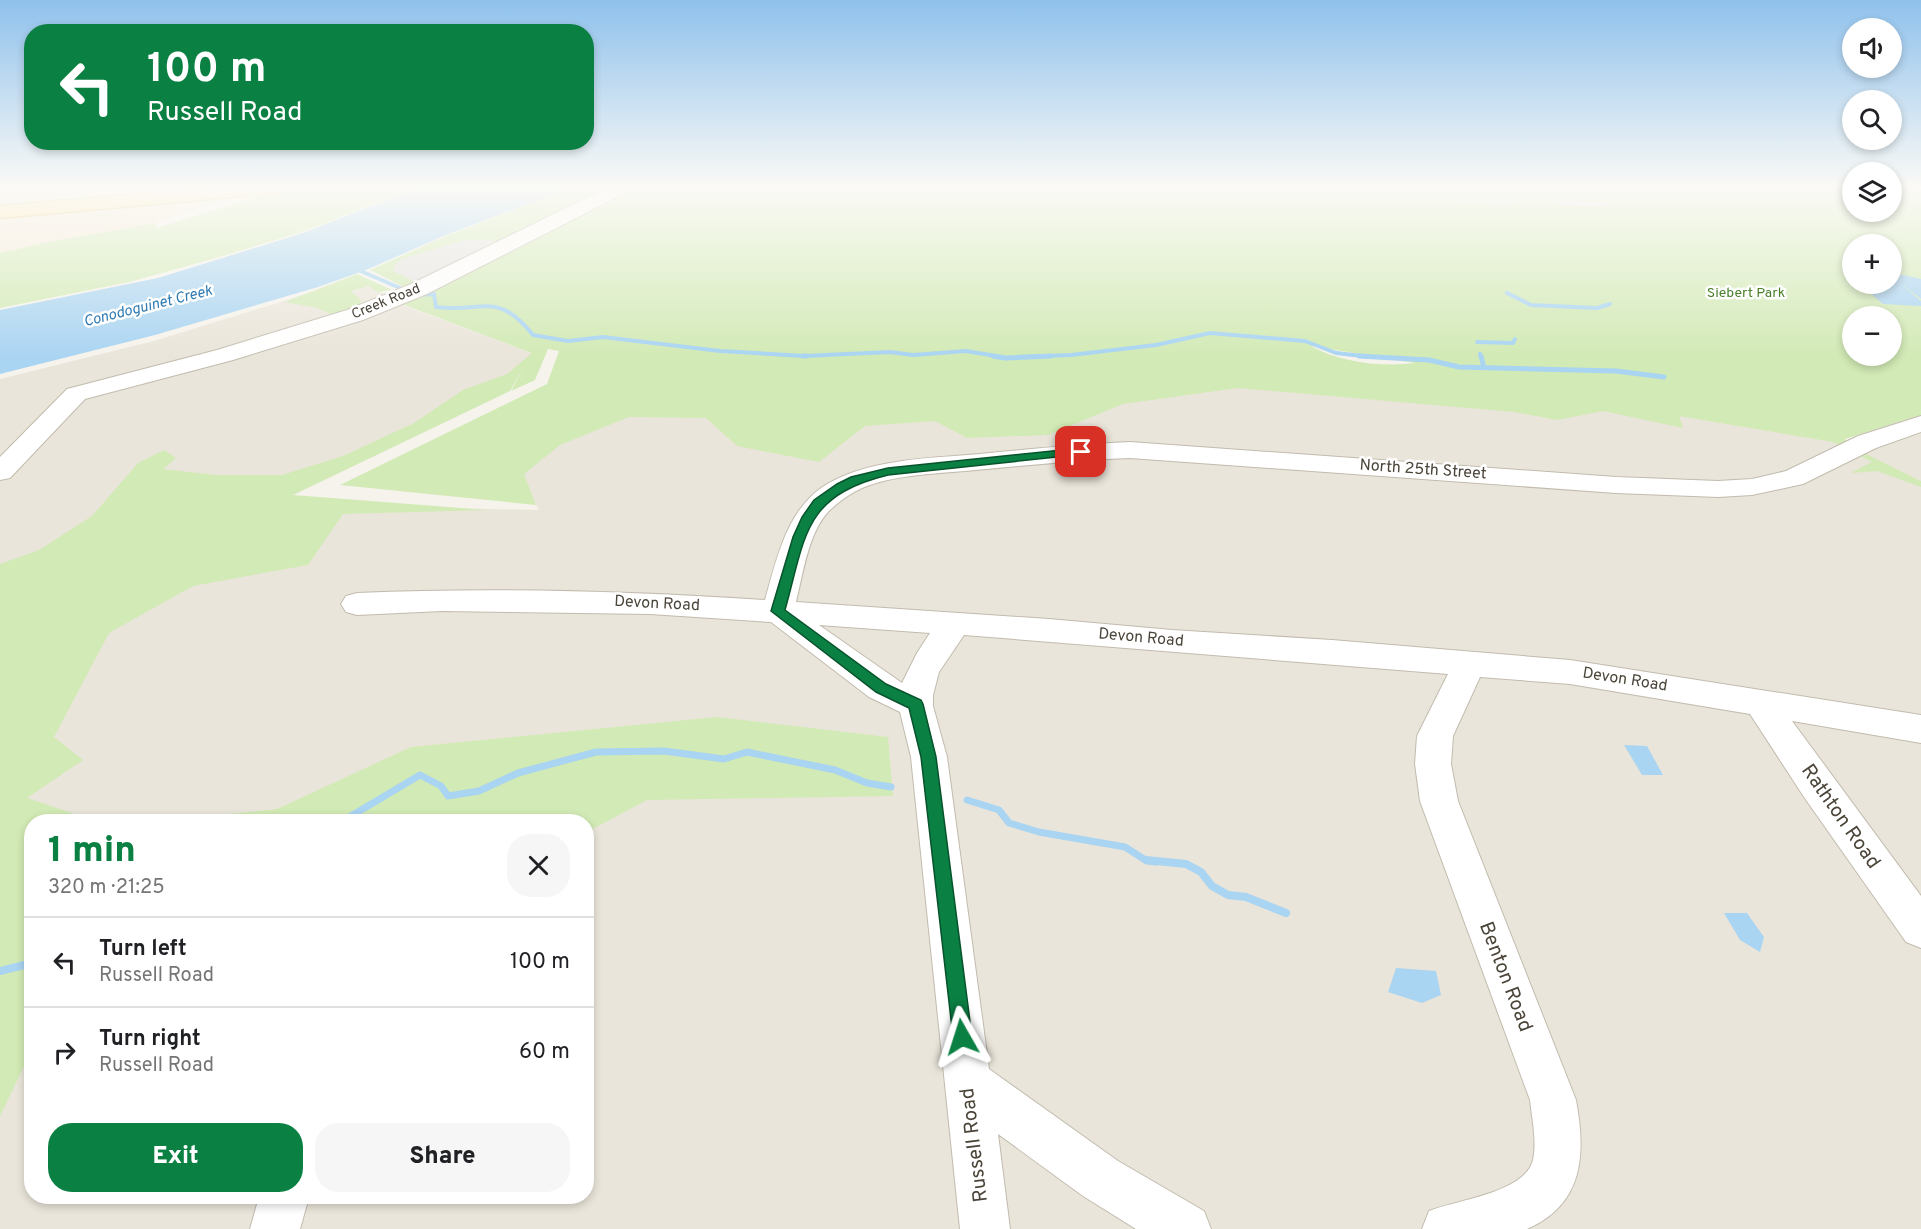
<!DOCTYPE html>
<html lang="en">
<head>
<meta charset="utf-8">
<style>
  body { margin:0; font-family:Overpass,sans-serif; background:#f6f6f6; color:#202124; height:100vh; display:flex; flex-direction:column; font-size:22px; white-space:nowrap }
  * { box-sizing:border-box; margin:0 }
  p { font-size:20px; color:#757577 }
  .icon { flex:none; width:33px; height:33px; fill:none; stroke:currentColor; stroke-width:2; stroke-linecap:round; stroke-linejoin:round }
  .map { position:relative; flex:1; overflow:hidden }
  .details { position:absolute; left:24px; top:814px; width:570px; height:390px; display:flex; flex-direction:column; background:#fff; border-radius:24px; box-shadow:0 3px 9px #0003 }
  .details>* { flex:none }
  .guide { position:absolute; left:24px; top:24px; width:570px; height:126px; border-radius:24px; box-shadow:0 3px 9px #0003; background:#0b8043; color:#fff; overflow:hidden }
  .buttons { position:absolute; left:1842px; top:18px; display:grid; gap:12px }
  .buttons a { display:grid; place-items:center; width:60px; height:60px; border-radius:50%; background:#fff; box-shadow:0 3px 9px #0003; font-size:30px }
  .pin { position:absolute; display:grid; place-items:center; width:51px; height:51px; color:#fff; margin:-26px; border-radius:12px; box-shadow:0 3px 9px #0006 }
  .me { position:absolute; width:66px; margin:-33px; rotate:354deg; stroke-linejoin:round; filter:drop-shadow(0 0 4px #0008) }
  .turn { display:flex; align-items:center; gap:21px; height:126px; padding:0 24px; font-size:27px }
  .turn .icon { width:78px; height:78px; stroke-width:2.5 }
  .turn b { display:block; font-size:42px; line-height:51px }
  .round { display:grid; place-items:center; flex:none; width:63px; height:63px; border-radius:24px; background:#f6f6f6 }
  .overview { display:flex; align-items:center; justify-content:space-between; height:102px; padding:0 24px }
  h1 { font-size:36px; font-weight:800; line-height:45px; color:#0b8043 }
  .button { display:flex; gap:12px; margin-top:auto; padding:12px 24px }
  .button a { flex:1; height:69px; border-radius:24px; background:#0b8043; color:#fff; font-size:24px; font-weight:800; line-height:69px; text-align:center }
  .button a+a { background:#f6f6f6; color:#202124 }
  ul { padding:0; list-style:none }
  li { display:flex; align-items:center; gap:18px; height:90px; padding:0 24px; border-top:2px solid #e0e0e0 }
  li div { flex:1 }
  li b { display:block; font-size:22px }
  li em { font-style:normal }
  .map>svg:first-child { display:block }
  .residential { fill:#eae5da; fill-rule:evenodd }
  .commercial { fill:#f7ead8 }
  .green { fill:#d2eab5; fill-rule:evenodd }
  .parking { fill:#e5e3e0 }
  .water { fill:#a9d4f2 }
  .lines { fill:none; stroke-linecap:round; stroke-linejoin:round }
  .stream-far3 { stroke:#a9d4f2; stroke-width:4 }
  .stream-far2 { stroke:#a9d4f2; stroke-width:5 }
  .stream-far1 { stroke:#a9d4f2; stroke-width:7 }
  .stream { stroke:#a9d4f2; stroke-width:8 }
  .minor-casing { stroke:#c2bbae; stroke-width:2 }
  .major-casing { stroke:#e6c16a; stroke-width:3 }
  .minor { fill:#fff; fill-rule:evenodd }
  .major { fill:#ffe39c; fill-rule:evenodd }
  .route { fill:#0b8043; stroke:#07532c; stroke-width:1.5 }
  .labels { text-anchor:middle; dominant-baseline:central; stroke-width:5; stroke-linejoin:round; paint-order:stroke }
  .far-park-label { font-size:14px; fill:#4a7f2a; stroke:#fff }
  .far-street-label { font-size:14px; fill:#4b4439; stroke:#fff }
  .far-water-label { font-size:15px; font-style:italic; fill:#2e7ab2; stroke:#fff }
  .street-label { font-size:16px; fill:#4b4439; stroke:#fff }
  .near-street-label { font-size:20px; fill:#4b4439; stroke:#fff }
</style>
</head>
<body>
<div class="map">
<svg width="1921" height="1229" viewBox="0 0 1921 1229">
  <rect width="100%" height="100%" fill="#f6f3ec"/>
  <path class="residential" d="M358 276 397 303 532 353 509 391 291 496 445 508 539 510 520 474 561 440 635 411 868 420 1123 400 1234 383 1764 419 1862 450 1921 430V1229H0V379L154 341 284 301ZM32 822H586V1197H32Z"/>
  <path class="commercial" d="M0 187H255L156 223 53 241 0 253Z"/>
  <path class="green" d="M342 187H417L302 232 216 258 129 282 0 308V253L53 241 156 223 157 228 266 194Z
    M574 187H616L410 290 370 270 446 236Z
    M631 187H1785L1852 189V212H1892V190H1921V415L1845 439 1847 441 1846 444 1921 481V487L1877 471 1851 473 1872 462 1833 442 1679 416 1683 428 1603 411 1557 420 1514 412 1238 388 1123 404 1048 435 967 438 935 421 865 426 819 462 737 446 706 418 629 417 560 445 524 474 536 505 340 485 547 384 559 351 548 349 535 380 511 391 525 364 510 391 293 495 487 510 343 514 308 565 193 586 109 633 54 737 83 760 27 798 99 822H32L31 1052 0 1116V564L39 550 92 516 138 463 164 450 176 458 163 469 215 475H282L343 456 414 423 463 390 507 374 532 353 399 303ZM1852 244H1892V284H1852ZM1852 316H1892V356H1852ZM1311 346 1415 363H1416C1382 367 1341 363 1311 346Z
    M357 274 392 290 377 292 369 286 351 291 361 300 359 308 335 316 318 308 285 302Z
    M717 717 888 737 893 796 647 800 587 832 586 822H153L277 809 411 747Z"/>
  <path class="parking" d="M1459 198 1606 202 1610 207 1557 205 1553 201 1516 200 1519 204 1462 202Z
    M465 240H489L504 243 421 285 393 271 395 265 402 259Z"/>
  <path class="water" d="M419 187H573L446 235 366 270 318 287 155 335 0 374V310L158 278 303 233Z
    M1899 274 1921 279V299L1900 283 1921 301V306L1883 304 1860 284H1892V280H1898L1896 276Z
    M1624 745 1647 746 1663 775H1642Z
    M1724 913H1747L1764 937 1760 952 1740 940Z
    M1396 968 1436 971 1441 995 1422 1003 1388 992Z"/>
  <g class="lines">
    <path class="stream-far3" d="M356 269 407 291
      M1507 293 1531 305 1597 308 1610 304
      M419 295 434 294 436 307C484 313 497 290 533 335L568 341 603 337 720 351 804 356 890 352 913 355 966 351 1002 357
      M1477 342 1513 343 1515 339
      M1480 354 1481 357
      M1018 357 1071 355 1156 345 1210 333 1305 341 1336 353 1371 357"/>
    <path class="stream-far2" d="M803 356H806
      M993 356 1005 358 1051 356
      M1359 356 1429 360 1459 367 1616 371 1664 377
      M1481 356 1484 368"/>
    <path class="stream-far1" d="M967 800 999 810 1009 823 1039 832 1125 847 1147 861 1156 862
      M341 822 420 775 441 786 448 796 479 791 518 773 596 752 664 751 724 759 747 752 835 770 867 783 891 787"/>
    <path class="stream" d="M1146 860 1186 864 1201 872 1212 886 1228 895 1246 897 1286 913
      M0 971 32 963"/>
    <defs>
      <path id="minor" d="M609 187H632L629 191 427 294 363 320 233 360 85 399 10 478 0 480V457L67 389 217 350 347 310 411 284Z
        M1921 416V432L1876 448 1803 484 1752 495 1718 497 1616 493 1130 458C1075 460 1020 466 965 471 931 474 894 475 862 488 849 494 838 502 828 512 808 534 803 574 796 602L1049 619 1172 630 1332 640 1570 660 1921 715V743L1792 721 1921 896V948L1906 942 1804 797 1750 714 1570 684 1480 677 1453 736 1451 764 1458 801 1576 1100C1586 1154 1584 1204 1527 1229H1422L1429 1211C1456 1200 1525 1193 1533 1160 1537 1140 1532 1119 1530 1100L1420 801 1415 764 1417 736 1448 674 964 635 939 672 933 695V706L947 757 989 1069 1118 1161 1204 1211 1211 1229H1136L1083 1196 998 1134 1010 1229H960L911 757 900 712 869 697 771 622 650 614 442 611 357 615 346 612 341 604 346 596 357 593C493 587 629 591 765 600 776 561 786 513 821 488 863 459 931 458 980 454 1030 449 1080 444 1130 442L1616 477 1718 481 1752 479 1786 471 1858 436ZM819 625 930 633 917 653 902 683Z
        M259 1197H309L300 1229H250Z"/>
      <path id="major" d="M215 187H286L284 191 277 193 0 218V206Z"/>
    </defs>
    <use href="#minor" class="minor-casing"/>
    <use href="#major" class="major-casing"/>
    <use href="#minor" class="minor"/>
    <use href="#major" class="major"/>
  </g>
  <linearGradient id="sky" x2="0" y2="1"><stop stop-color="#8fc1ec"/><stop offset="0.52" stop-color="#fbfaf6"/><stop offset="1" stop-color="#fbfaf6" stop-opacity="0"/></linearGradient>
  <rect width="1921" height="359" fill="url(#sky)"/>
  <path class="route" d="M1081 448 1085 449V454L888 475C803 496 806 535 785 610L886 684 921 700 923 704 936 757 972 1037 969 1043 962 1046 955 1043 953 1037 921 757 909 708 876 692 771 611 793 537 802 517 814 500 837 484 851 477 888 468Z"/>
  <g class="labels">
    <g class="far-park-label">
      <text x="1746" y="293">Siebert Park</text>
    </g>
    <g class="far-street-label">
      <text transform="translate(386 302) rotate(-22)">Creek Road</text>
    </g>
    <g class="far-water-label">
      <text transform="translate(148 307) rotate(-14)">Conodoguinet Creek</text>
    </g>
    <g class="street-label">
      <text transform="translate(1423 470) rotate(4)">North 25th Street</text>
      <text transform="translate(657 604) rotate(3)">Devon Road</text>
      <text transform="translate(1141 638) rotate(5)">Devon Road</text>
      <text transform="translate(1625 680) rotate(9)">Devon Road</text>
    </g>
    <g class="near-street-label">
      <text transform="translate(1840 817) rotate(55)">Rathton Road</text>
      <text transform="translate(1505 977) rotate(69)">Benton Road</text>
      <text transform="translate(975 1145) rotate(-97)">Russell Road</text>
    </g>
  </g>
</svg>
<div class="buttons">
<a><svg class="icon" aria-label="sound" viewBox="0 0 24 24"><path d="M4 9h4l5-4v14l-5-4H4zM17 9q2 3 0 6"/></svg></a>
<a><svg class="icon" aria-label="search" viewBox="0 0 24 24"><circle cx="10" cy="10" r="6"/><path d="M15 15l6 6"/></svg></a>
<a><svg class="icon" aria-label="layers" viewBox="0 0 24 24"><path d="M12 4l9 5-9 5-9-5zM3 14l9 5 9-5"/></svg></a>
<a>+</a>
<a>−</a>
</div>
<div class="pin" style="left:1081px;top:452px;background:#d93025"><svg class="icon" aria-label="arrive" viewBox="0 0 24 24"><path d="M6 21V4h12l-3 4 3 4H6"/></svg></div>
<svg class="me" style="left:962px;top:1037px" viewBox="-20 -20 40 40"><path d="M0-17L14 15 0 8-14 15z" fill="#0b8043" stroke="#fff" stroke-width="4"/></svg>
<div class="guide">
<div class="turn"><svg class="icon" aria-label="left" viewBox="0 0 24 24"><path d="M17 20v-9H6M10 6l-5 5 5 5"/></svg><div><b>100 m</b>Russell Road</div></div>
</div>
<section class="details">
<div class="overview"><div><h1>1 min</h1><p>320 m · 21:25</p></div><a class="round"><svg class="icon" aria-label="close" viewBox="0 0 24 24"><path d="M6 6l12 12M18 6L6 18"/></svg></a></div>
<ul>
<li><svg class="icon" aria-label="left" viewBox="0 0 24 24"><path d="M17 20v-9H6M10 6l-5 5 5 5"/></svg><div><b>Turn left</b><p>Russell Road</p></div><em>100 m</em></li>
<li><svg class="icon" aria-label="right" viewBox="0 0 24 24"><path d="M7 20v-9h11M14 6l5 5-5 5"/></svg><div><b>Turn right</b><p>Russell Road</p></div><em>60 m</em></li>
</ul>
<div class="button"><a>Exit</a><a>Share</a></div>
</section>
</div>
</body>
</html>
